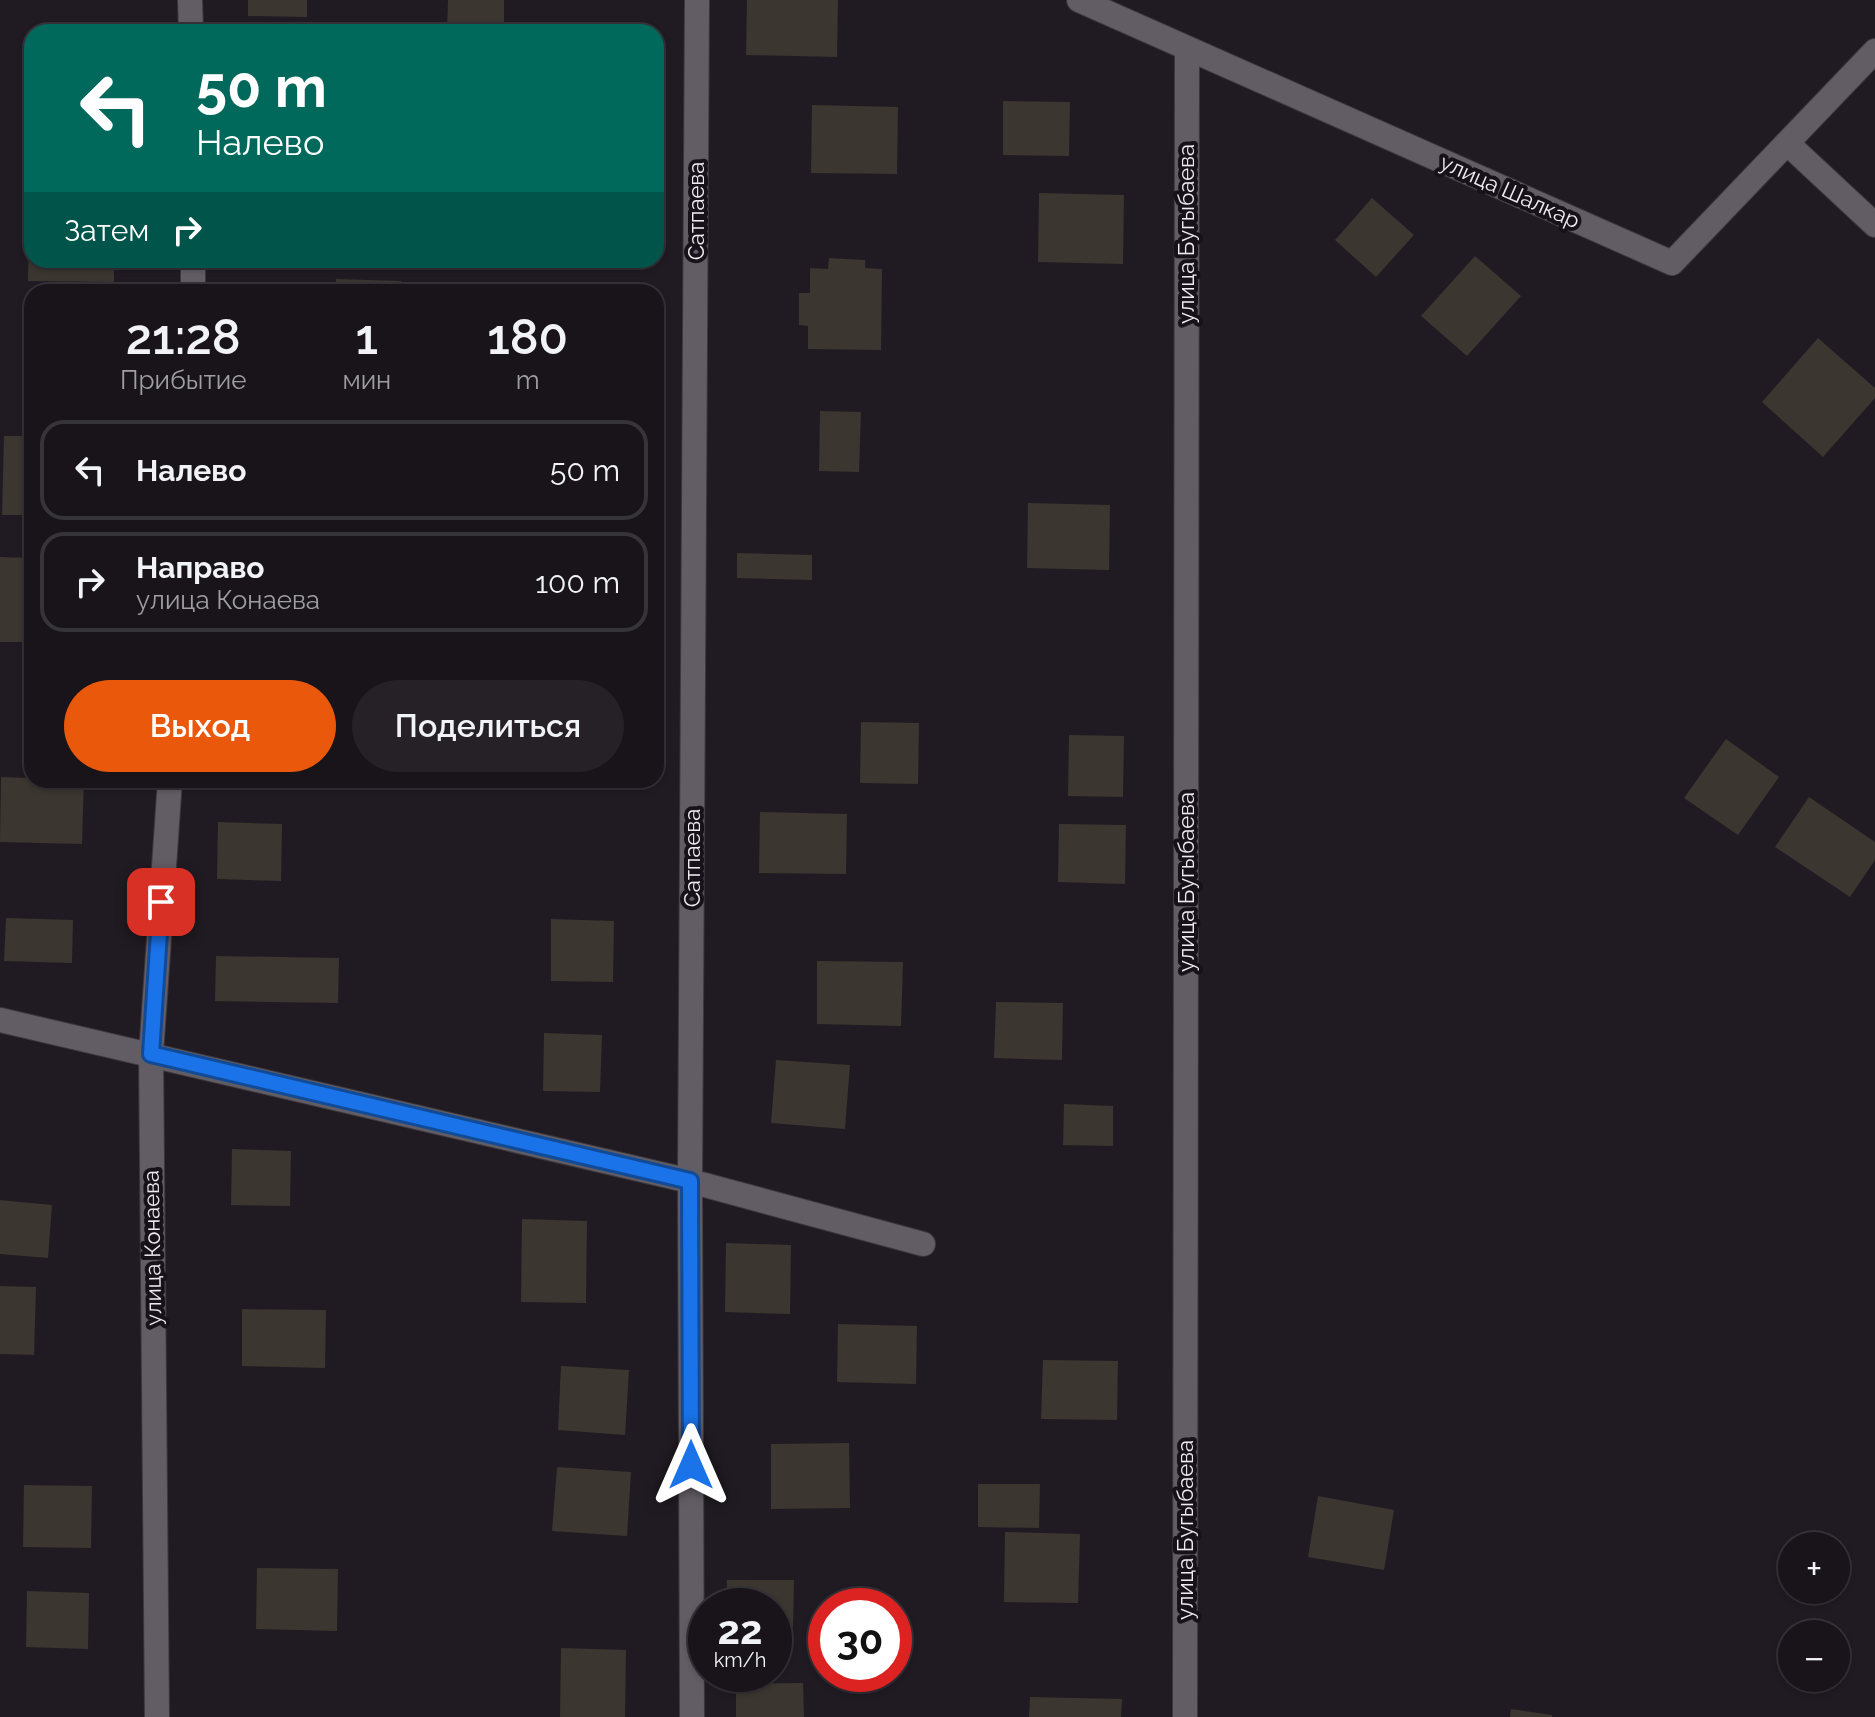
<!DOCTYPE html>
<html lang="ru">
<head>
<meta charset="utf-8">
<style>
  body { margin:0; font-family:Raleway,sans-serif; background:#252127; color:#f1f3f6; height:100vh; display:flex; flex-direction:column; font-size:30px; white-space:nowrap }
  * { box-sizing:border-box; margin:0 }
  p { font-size:26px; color:#9f9ea2 }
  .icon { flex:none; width:44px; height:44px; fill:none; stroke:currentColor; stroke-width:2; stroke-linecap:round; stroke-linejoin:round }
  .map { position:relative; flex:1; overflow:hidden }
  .panel { position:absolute; left:24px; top:284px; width:640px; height:504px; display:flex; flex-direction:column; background:#18141a; border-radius:24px; box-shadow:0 2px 6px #0004,0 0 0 2px #363339 }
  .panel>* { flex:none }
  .banner { position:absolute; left:24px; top:24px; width:640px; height:244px; border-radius:24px; box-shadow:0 2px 6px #0004,0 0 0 2px #363339; background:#00695c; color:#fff; overflow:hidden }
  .fabs { position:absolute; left:1778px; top:1532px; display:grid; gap:16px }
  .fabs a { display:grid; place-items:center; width:72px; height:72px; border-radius:50%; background:#18141a; box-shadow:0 2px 6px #0004,0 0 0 2px #363339; font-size:40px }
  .speed { position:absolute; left:688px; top:1588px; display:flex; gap:16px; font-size:40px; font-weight:700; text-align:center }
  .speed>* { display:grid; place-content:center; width:104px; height:104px; border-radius:50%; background:#18141a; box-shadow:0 2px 6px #0004,0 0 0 2px #363339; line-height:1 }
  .speed small { font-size:20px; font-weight:400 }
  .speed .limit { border:12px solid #d22; background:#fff; color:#111 }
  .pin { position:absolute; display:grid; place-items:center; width:68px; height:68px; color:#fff; margin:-34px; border-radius:16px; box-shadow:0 4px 12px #0006 }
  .me { position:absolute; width:88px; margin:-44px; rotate:0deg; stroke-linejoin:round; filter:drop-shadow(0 0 6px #0008) }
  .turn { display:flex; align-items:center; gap:28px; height:168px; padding:0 40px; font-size:36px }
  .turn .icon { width:104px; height:104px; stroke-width:2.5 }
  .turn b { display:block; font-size:56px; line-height:68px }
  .then { display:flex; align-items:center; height:76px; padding:0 40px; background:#0003; gap:16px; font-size:30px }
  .eta { display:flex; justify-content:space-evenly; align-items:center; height:136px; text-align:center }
  .eta b { font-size:48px; font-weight:600; line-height:56px }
  .primary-button { display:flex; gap:16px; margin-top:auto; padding:16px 40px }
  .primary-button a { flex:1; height:92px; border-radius:48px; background:#ea580c; color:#fff; font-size:32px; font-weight:600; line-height:92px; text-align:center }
  .primary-button a+a { background:#252127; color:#f1f3f6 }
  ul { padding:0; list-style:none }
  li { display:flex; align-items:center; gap:24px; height:100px; margin:0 16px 12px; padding:0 24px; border:4px solid #363339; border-radius:24px }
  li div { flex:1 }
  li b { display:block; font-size:30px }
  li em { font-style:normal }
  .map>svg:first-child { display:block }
  .building { fill:#3b362f }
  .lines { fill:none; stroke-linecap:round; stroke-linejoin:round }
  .minor-casing { stroke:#3c393d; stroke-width:26 }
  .minor { stroke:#625d64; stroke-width:24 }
  .route-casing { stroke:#114b97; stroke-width:20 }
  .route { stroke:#1a73e8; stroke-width:14 }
  .labels { text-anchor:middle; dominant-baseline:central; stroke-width:8; stroke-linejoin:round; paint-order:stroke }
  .street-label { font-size:22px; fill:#efecf0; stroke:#171219 }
</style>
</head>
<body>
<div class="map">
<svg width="1875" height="1717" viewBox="0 0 1875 1717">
  <rect width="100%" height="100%" fill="#201b22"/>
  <path class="building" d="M248 0H307V17L248 16Z
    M448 0H504V32H447Z
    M747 0H838L837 57 746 55Z
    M1003 101 1070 102 1069 156 1003 155Z
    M812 105 898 107 897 174 811 173Z
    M1039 193 1124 195 1123 264 1038 262Z
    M1372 198 1414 235 1376 277 1335 240Z
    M29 222H32V260H114V282L28 281Z
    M1475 256 1521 296 1467 356 1421 316Z
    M829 258 865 260V268L882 269 881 350 808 349V326L799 325V293H810V268L828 269Z
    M336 279 401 281V292H335Z
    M1818 338 1875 388V398L1823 457 1762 402Z
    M820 411 861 412 859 472 819 471Z
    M4 436H32V515H2Z
    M1028 503 1110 505 1109 570 1027 568Z
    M737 553 812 555V580L737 578Z
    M0 557 32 558V642H0Z
    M861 722 919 723 918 784 860 783Z
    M1069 735 1124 736 1123 797 1068 796Z
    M1726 739 1779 777 1738 835 1684 798Z
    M1 777 84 780 82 844 0 842Z
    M1809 797 1875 842V860L1850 897 1775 847Z
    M760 812 847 814 846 874 759 873Z
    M218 822 282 824 281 881 217 879Z
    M1059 824 1126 825 1125 884 1058 882Z
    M6 918 73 920 72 963 4 961Z
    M551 919 614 921 613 982 551 981Z
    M216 956 339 958 338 1003 215 1001Z
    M817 961 903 962 901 1026 817 1024Z
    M996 1002 1063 1003 1062 1060 994 1058Z
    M544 1033 602 1035 600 1092 543 1091Z
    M776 1060 850 1065 845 1129 771 1123Z
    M1064 1104 1113 1106V1146L1063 1145Z
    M232 1149 291 1151 290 1206 231 1205Z
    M0 1200 52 1205 48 1258 0 1254Z
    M522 1219 587 1221 586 1303 521 1302Z
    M726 1243 791 1245 790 1314 725 1312Z
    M0 1286 36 1287 34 1355 0 1354Z
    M242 1309 326 1310 325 1368 242 1366Z
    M838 1324 917 1326 916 1384 837 1382Z
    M1043 1360 1118 1361 1117 1420 1041 1419Z
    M561 1366 629 1370 625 1435 558 1430Z
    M849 1443 850 1508 771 1509V1444Z
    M557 1467 631 1472 627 1536 552 1531Z
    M978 1484H1040L1039 1528 978 1527Z
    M24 1485 92 1486 91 1548 23 1547Z
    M1318 1496 1394 1510 1384 1570 1308 1557Z
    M1005 1532 1080 1534 1078 1603 1004 1602Z
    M257 1568 338 1569 337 1631 256 1629Z
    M727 1580H794L793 1627H774V1606H727Z
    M27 1591 89 1593 88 1649 26 1647Z
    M561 1648 626 1650 625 1717H560Z
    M803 1683 804 1717H736V1684Z
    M1030 1697 1122 1699 1121 1717H1029Z
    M1511 1709 1552 1715V1717H1510Z"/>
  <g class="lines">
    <defs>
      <path id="minor" d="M190 0 191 32
        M1079 0 1672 263 1875 51
        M1787 143 1875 225
        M193 260V292
        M0 1020 690 1181 923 1244
        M157 1717 151 1054 170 780
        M692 1717 690 1181 697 0
        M1185 1717 1187 48"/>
    </defs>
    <use href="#minor" class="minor-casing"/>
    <use href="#minor" class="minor"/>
  </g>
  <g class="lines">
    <defs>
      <path id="route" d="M161 902 151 1054 690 1181 691 1465"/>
    </defs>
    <use href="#route" class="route-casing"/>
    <use href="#route" class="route"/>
  </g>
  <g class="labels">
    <g class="street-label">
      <text transform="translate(1510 191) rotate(24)">улица Шалкар</text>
      <text transform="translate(696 211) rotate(-90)">Сатпаева</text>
      <text transform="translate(1186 234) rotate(-90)">улица Бугыбаева</text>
      <text transform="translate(692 858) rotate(-90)">Сатпаева</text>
      <text transform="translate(1186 882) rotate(-90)">улица Бугыбаева</text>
      <text transform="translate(152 1248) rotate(-91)">улица Конаева</text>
      <text transform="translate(1185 1530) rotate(-90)">улица Бугыбаева</text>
    </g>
  </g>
</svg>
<div class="fabs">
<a>+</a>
<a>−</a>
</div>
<div class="speed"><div>22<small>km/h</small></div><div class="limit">30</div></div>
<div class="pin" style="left:161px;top:902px;background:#d93025"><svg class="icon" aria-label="arrive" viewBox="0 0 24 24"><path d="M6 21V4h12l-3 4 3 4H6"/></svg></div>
<svg class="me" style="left:691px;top:1465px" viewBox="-20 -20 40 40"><path d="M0-17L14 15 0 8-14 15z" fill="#1a73e8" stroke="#fff" stroke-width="4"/></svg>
<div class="banner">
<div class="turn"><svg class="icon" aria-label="left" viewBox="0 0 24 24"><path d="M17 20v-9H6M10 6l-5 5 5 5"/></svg><div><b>50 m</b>Налево</div></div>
<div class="then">Затем<svg class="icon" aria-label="right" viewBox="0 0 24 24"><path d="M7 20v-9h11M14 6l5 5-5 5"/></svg></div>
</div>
<section class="panel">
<div class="eta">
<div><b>21:28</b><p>Прибытие</p></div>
<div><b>1</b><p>мин</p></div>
<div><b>180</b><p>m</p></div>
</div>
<ul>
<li><svg class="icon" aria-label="left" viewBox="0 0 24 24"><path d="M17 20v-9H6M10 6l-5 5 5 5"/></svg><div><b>Налево</b></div><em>50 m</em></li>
<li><svg class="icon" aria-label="right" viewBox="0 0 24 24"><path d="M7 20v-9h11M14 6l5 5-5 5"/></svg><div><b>Направо</b><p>улица Конаева</p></div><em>100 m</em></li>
</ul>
<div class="primary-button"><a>Выход</a><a>Поделиться</a></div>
</section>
</div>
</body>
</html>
